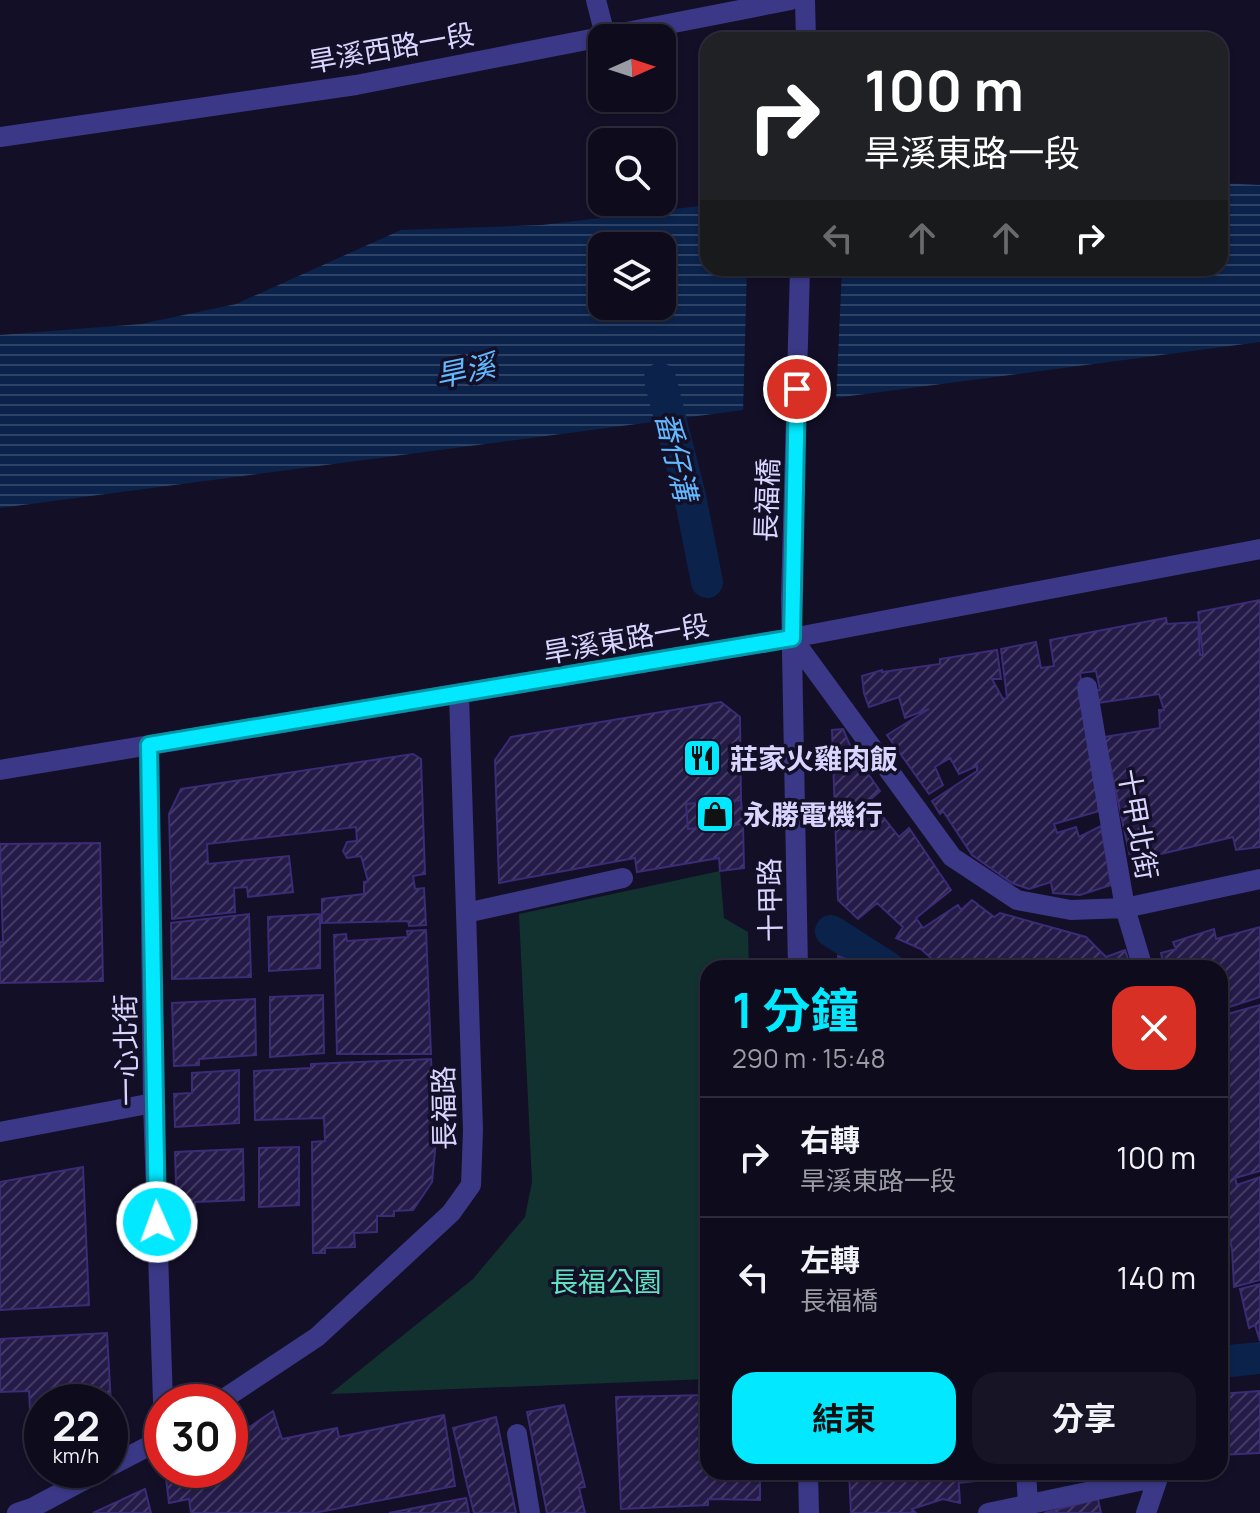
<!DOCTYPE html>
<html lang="zh-TW">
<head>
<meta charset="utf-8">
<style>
  body { margin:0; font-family:Manrope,"Noto Sans TC",sans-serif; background:#171426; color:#f1f3f6; height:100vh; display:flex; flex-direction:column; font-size:30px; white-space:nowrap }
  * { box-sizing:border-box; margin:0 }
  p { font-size:26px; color:#9b9ba4 }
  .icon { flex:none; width:44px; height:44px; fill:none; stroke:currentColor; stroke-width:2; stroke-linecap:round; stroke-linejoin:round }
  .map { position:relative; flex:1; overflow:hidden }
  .drawer { position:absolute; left:700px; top:960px; width:528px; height:520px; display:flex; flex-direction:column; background:#0e0b1d; border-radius:24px; box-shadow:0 2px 6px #0004,0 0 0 2px #2e2b3b }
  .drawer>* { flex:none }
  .hud { position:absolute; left:700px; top:32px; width:528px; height:244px; border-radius:24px; box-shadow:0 2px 6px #0004,0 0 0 2px #2e2b3b; background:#202124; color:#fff; overflow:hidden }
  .needle { width:52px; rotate:87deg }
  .fabs { position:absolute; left:588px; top:24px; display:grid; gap:16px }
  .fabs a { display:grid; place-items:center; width:88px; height:88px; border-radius:16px; background:#0e0b1d; box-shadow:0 2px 6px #0004,0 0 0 2px #2e2b3b; font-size:40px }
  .speed { position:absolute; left:24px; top:1384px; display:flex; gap:16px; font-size:40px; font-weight:700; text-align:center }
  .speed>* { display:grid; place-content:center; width:104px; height:104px; border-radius:50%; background:#0e0b1d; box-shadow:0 2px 6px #0004,0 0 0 2px #2e2b3b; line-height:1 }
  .speed small { font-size:20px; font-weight:400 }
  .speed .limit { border:12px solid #d22; background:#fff; color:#111 }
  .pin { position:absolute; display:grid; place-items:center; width:68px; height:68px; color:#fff; margin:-34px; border:4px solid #fff; border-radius:50%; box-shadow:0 2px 8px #0007 }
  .me { position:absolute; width:88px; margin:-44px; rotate:358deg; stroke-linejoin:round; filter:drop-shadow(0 0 6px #0008) }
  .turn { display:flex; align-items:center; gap:28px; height:168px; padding:0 32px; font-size:36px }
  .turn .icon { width:104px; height:104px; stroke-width:2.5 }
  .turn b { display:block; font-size:56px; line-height:68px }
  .lanes { display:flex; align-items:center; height:76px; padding:0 32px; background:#0003; justify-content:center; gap:40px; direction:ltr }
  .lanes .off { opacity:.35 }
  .round { display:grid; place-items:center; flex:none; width:84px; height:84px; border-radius:24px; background:#171426 }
  .headline { display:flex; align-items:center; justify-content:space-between; height:136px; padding:0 32px }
  h1 { font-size:48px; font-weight:700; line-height:60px; color:#01e8ff }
  .button { display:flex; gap:16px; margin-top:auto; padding:16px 32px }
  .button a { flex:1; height:92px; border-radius:24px; background:#01e8ff; color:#111; font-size:32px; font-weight:700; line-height:92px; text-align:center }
  .button a+a { background:#171426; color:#f1f3f6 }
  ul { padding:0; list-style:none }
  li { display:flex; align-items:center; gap:24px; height:120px; padding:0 32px; border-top:2px solid #2e2b3b }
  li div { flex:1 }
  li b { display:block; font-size:30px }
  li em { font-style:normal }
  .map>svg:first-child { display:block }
  .green { fill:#123230 }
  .water { fill:url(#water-rules); fill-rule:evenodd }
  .pier { fill:#130f27 }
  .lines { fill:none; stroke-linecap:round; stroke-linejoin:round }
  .canal { stroke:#0b234a; stroke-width:32 }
  .building { fill:url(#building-hatch); stroke:#3a2c75; stroke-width:2 }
  .minor { stroke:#3b3987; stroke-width:20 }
  .route-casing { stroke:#0197a6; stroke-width:20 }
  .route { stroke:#01e8ff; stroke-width:14 }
  .labels { text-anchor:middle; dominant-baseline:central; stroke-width:7; stroke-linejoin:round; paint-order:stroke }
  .street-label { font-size:28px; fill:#dad5ff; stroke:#130f27 }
  .poi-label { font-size:28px; font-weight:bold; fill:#dad5ff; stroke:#130f27; text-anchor:start }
  .park-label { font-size:28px; fill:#5ee2c0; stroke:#130f27 }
  .water-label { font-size:30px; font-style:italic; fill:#63b9ff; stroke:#130f27 }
</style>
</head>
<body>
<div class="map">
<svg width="1260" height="1513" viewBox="0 0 1260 1513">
  <defs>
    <pattern id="water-rules" width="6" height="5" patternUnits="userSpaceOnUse" patternTransform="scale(2)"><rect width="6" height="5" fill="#0b234a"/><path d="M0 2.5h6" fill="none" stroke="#2e4265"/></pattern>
    <pattern id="building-hatch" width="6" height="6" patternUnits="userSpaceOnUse" patternTransform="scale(2)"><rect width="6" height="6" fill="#241b49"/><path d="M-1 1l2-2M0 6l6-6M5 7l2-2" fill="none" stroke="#433b64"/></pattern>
  </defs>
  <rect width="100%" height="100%" fill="#130f27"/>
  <path class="green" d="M720 871 724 918 748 932 749 968H708V1379L330 1394 473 1279 525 1217 532 1182 519 914Z"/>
  <path class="water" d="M1220 183 1260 185V342L0 508V335L141 324 236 304 401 230 542 225 708 205V268H1220ZM602 246H662V306H602Z"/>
  <path class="pier" d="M747 268H842L836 401 743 414Z"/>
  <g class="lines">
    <path class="canal" d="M660 379 690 496 707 582
      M831 931 889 968
      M1220 1362 1260 1358"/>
  </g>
  <path class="building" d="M1260 600V847L1236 850 1233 837 1131 861 1104 737 1160 728 1159 710H1164L1159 694 1097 703 1095 690H1100L1096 671 1080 673 1099 811 1054 824 1057 833 1076 827 1079 837 1101 826 1111 885 1080 895 1053 893 1051 882 1029 889 1012 883 972 855 943 811 940 814 932 801 977 771V766L959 774 950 758 935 767 943 785 929 794 887 735 929 709 905 718 899 697 869 707 864 693 862 676 882 670V672L940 664V659L997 650 1001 679H992L1003 699 1007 698 1001 649 1036 642 1041 668 1054 666 1050 640 1166 618 1167 624 1198 622 1200 655H1203L1198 612Z
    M721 702 740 717 741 800 686 804 688 829 743 824 744 868 720 871 719 858 637 872 635 858 499 883 495 760 511 737Z
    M843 729 852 750 880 791 870 800 899 837 909 828 951 890 916 918 923 928 958 905 961 910 972 900 994 917 1000 913 1086 937 1106 957 1125 950 1131 968H942L921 949 896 938 903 927 877 903 858 919 838 900 832 730Z
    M413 754 421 759 425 874 413 876 415 889 424 888 426 925 409 926 408 921 322 923V899L364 894V882L368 881 361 856 347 858 343 851 347 842 357 841 356 827 207 844 208 864 289 856 293 892 248 897 247 887 234 888 235 912 172 919 169 814 181 789Z
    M741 800 743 824 688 829 686 804Z
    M100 843 103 981 0 983V942H3L0 844Z
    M249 914 251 977 172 979 171 923Z
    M320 914V968L269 971 268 917Z
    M1260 927V997L1220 1010V968H1164L1161 953 1176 949 1173 942 1214 929 1216 939Z
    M426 930 431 1054H337L334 935 346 934 347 941 408 937 407 931Z
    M838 956 868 968H839Z
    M323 995 324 1053 270 1057V997Z
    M255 999 256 1055 199 1059V1065L174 1066 172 1003Z
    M1260 1005V1171L1235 1178 1237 1185 1260 1177V1280L1234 1287 1232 1249 1220 1198V1016Z
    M431 1059 436 1140 432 1182 413 1210 394 1211V1216H377V1232L354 1233 355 1247 325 1248V1253H313L312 1142 325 1141 324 1118 255 1120 254 1071 311 1068V1064Z
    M239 1070V1123L175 1127 174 1094 192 1093V1073Z
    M299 1147V1205L259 1207V1148Z
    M243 1149 244 1200 195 1202V1210L177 1211 175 1152Z
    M83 1167 89 1305 0 1310V1182Z
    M1260 1284V1341L1255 1325 1249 1328 1240 1289Z
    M107 1333 112 1422H110V1402H42V1426L31 1427 29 1391 0 1392V1339Z
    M1260 1391V1453L1220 1455V1394Z
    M708 1395V1472H760V1500L708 1499V1505L621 1509 616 1397Z
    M564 1405 585 1487 579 1488 585 1513H547L527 1412Z
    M273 1411 282 1439 337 1428 339 1437 444 1415 455 1486 314 1513H191L189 1499 169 1503 166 1478 179 1470H230V1445L239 1439 238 1435Z
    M496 1417 516 1513H474L453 1428Z
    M849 1472H958L960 1503 943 1499 912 1509 916 1513H851Z
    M958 1472H1020L1021 1476 959 1483Z
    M145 1489 151 1513H93Z
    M466 1498 469 1513H389Z
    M1098 1499 1101 1513H1044Z"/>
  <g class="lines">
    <path class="minor" d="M596 0 605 35
      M805 0 806 40
      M0 137 356 85 791 0
      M792 638 952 857 1017 900 1071 910 1125 908 1260 879
      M1087 687 1125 908 1143 968
      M149 745 153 1103 163 1402
      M0 770 792 638 1260 549
      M466 913 623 878
      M798 968 791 598 800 268
      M0 1132 153 1103
      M219 1402 317 1337 451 1213 471 1185 473 1130 459 695
      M517 1434 530 1513
      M110 1466 162 1439
      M808 1472 809 1513
      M1026 1472 1028 1503
      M17 1513 32 1508 103 1470
      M988 1513 1158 1477
      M1146 1513 1160 1472"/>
  </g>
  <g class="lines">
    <defs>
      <path id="route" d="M157 1222 149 745 792 638 797 389"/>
    </defs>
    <use href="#route" class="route-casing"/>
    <use href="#route" class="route"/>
  </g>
  <defs>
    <symbol id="restaurant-square" viewBox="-11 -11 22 22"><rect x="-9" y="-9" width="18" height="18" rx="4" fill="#01e8ff" stroke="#130f27"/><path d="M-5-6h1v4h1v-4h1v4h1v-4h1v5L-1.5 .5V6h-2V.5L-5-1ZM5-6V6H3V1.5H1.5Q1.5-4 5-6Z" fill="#111"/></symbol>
    <symbol id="shop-square" viewBox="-11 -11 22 22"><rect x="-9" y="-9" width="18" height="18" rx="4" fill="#01e8ff" stroke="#130f27"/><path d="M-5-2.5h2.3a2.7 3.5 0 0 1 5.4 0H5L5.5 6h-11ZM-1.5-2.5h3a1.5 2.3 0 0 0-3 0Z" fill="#111"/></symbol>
  </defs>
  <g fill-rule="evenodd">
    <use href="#restaurant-square" x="680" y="736" width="44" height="44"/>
    <use href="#shop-square" x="693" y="792" width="44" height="44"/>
  </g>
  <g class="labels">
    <g class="street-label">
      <text transform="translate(391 47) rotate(-10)">旱溪西路一段</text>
      <text transform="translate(766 500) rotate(-88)">長福橋</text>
      <text transform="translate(626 638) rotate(-10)">旱溪東路一段</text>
      <text transform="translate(1139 824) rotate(80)">十甲北街</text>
      <text transform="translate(769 900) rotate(-91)">十甲路</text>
      <text transform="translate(125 1050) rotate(-91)">一心北街</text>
      <text transform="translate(443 1108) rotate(-91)">長福路</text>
    </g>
    <g class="poi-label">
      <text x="730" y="758">莊家火雞肉飯</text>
      <text x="743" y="814">永勝電機行</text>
    </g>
    <g class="park-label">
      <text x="606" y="1281">長福公園</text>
    </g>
    <g class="water-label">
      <text transform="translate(465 370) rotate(-12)">旱溪</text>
      <text transform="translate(677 456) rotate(77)">番仔溝</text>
    </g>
  </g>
</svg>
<div class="fabs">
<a><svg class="needle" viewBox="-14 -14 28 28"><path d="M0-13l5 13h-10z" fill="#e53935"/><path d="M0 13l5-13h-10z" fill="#9b9ba4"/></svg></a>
<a><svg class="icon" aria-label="search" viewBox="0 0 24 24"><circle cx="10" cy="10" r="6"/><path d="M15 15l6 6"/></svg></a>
<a><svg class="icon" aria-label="layers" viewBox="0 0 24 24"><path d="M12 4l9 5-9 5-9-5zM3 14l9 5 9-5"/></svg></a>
</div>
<div class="speed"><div>22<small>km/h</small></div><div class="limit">30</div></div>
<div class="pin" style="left:797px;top:389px;background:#d93025"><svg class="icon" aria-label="arrive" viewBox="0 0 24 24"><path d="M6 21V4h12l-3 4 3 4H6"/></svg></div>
<svg class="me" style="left:157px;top:1222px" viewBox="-20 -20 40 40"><circle r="17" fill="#01e8ff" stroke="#fff" stroke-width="3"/><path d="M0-11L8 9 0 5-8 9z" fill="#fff"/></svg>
<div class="hud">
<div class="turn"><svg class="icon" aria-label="right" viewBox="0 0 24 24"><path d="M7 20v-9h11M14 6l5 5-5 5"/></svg><div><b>100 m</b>旱溪東路一段</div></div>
<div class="lanes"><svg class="icon off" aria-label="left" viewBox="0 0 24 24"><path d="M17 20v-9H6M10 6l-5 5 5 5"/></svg><svg class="icon off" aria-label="ahead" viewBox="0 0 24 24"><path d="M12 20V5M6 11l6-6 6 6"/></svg><svg class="icon off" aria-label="ahead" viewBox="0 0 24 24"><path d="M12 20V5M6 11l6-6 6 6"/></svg><svg class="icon" aria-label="right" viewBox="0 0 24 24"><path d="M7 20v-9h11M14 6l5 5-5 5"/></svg></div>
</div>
<section class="drawer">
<div class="headline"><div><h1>1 分鐘</h1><p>290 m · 15:48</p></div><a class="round" style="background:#d93025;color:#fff"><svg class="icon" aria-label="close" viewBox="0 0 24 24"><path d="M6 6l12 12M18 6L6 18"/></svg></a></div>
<ul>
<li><svg class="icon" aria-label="right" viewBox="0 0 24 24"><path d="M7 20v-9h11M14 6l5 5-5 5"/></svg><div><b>右轉</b><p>旱溪東路一段</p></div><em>100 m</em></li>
<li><svg class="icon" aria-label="left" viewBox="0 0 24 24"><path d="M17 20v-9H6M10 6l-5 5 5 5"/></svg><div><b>左轉</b><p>長福橋</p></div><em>140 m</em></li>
</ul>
<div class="button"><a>結束</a><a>分享</a></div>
</section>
</div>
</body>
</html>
